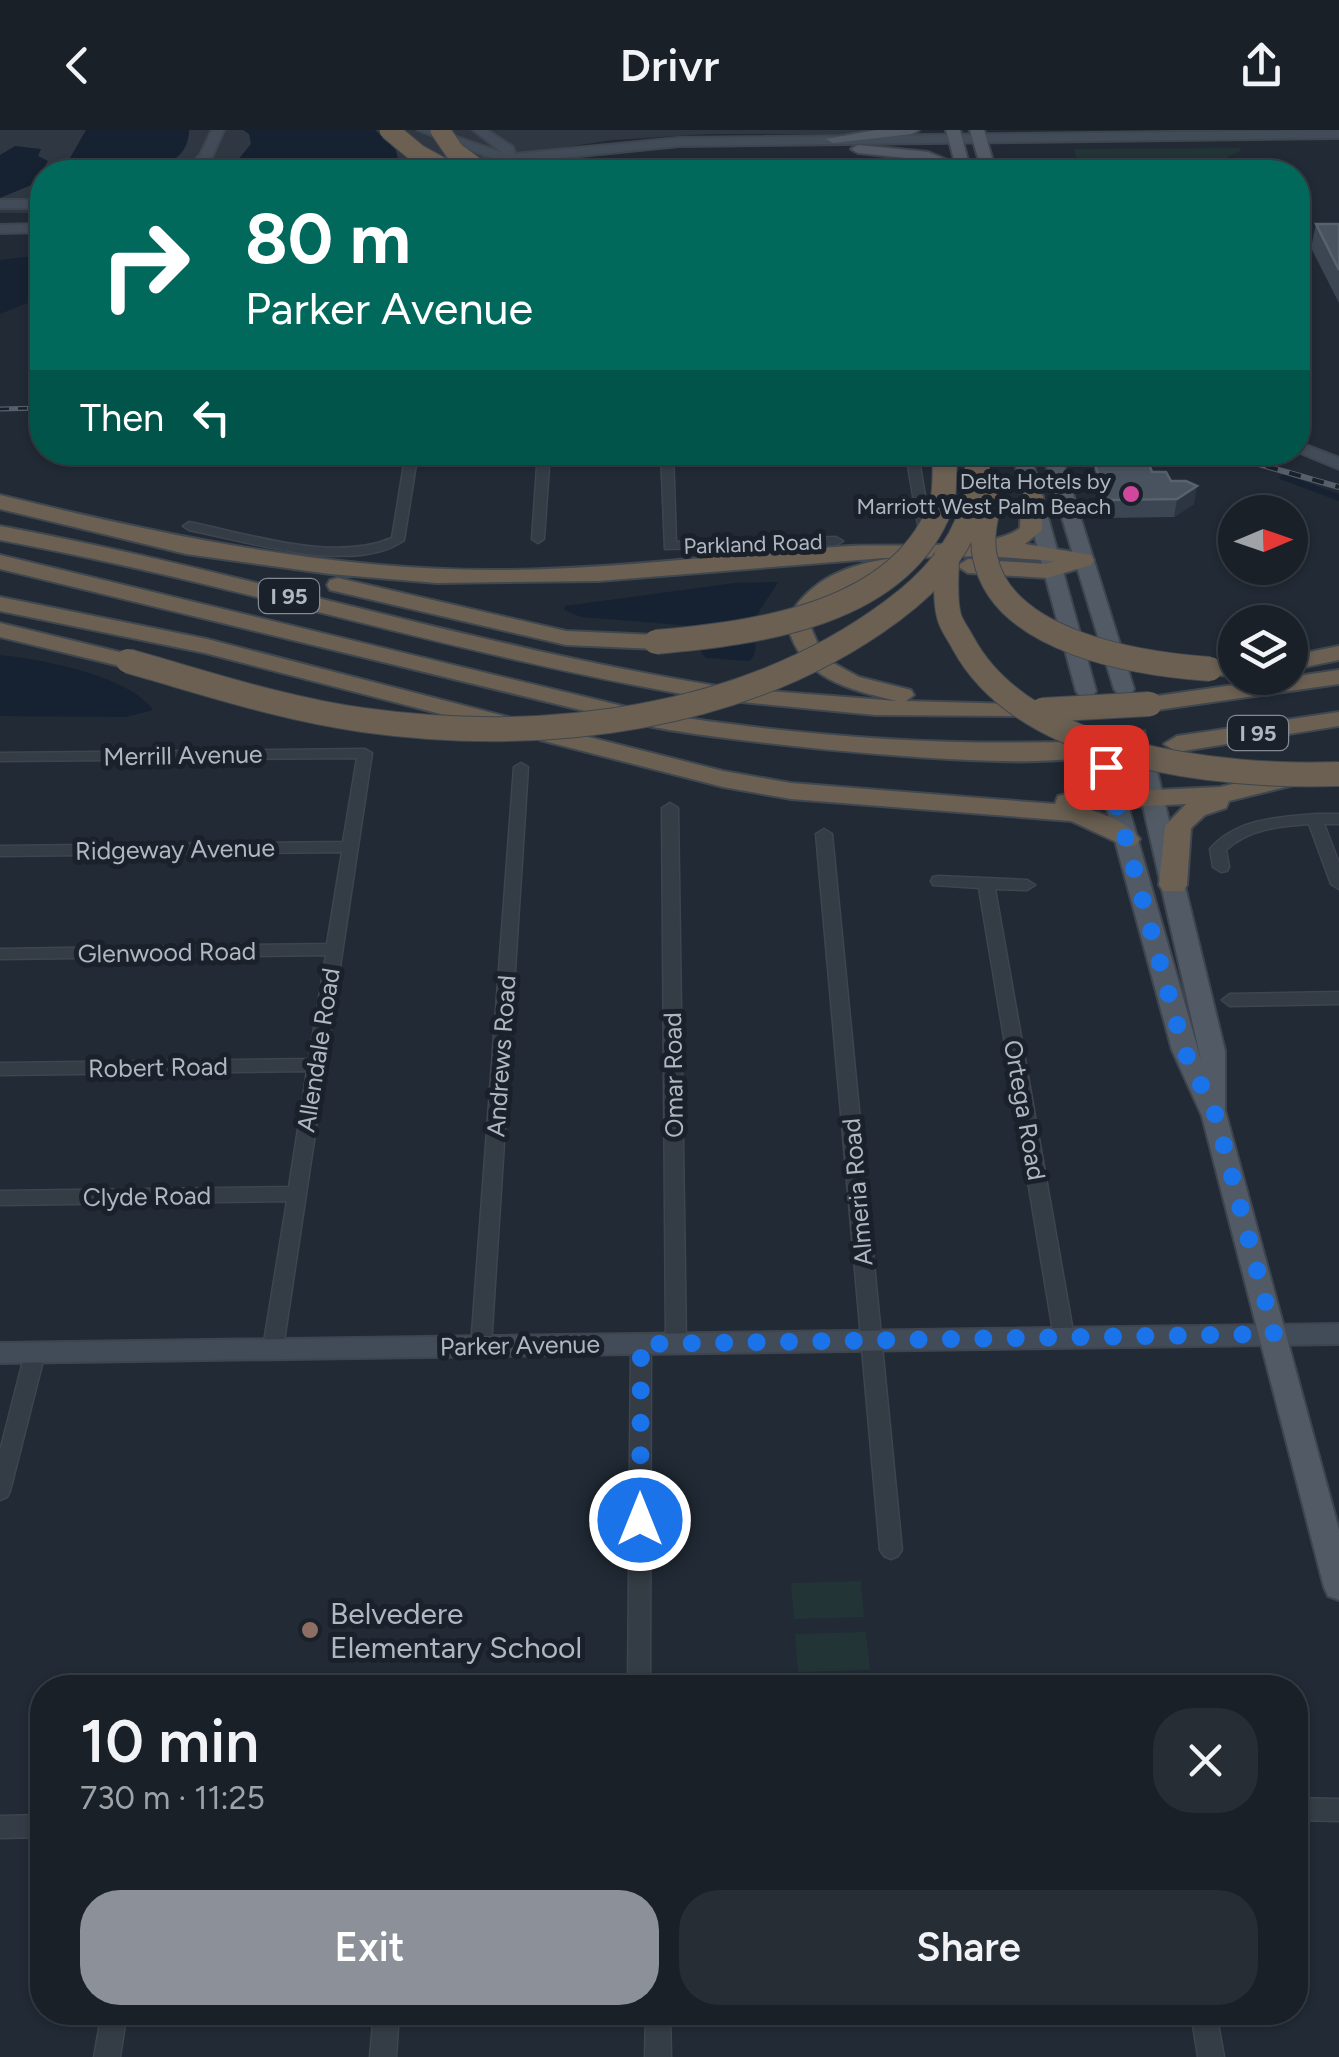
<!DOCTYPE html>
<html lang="en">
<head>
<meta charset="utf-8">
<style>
  body { margin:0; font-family:Figtree,sans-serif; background:#262d34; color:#f1f3f6; height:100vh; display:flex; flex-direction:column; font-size:38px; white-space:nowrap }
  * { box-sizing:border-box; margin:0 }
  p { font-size:32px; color:#9fa3a8 }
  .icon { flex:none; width:55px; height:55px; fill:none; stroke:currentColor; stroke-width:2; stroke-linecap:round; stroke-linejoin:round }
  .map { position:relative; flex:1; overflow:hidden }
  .details { position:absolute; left:30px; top:1545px; width:1278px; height:350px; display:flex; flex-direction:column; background:#192028; border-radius:40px; box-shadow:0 2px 8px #0004,0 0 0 2px #373e45 }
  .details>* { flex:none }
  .banner { position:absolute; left:30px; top:30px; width:1280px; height:305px; border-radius:40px; box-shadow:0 2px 8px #0004,0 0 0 2px #373e45; background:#00695c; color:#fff; overflow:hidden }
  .needle { width:65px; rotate:88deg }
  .fabs { position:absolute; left:1218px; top:365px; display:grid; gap:20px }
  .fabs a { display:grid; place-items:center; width:90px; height:90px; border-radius:50%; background:#192028; box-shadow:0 2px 8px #0004,0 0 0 2px #373e45; font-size:50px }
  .pin { position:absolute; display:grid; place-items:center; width:85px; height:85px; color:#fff; margin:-42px; border-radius:20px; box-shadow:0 5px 15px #0006 }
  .me { position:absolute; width:110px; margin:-55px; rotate:0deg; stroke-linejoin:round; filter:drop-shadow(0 0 8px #0008) }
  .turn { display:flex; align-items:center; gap:35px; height:210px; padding:0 50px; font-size:45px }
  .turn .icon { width:130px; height:130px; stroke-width:2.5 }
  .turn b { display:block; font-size:70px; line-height:85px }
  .then { display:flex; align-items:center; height:95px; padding:0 50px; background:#0003; gap:20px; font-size:38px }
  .round { display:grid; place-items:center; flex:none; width:105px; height:105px; border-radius:40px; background:#262d34 }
  .summary { display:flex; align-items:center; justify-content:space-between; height:170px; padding:0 50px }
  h1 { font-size:60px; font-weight:600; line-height:75px }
  .primary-button { display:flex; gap:20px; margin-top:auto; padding:20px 50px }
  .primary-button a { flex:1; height:115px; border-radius:40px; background:#8c9099; color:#fff; font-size:40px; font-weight:600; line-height:115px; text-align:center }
  .primary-button a+a { background:#262d34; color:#f1f3f6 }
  header { display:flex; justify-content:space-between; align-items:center; height:130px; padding:0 50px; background:#192028; font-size:45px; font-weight:600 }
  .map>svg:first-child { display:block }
  .airport { fill:#2f3742 }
  .green { fill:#233436 }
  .water { fill:#162231 }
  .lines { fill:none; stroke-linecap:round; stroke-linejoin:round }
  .canal { fill:#162231; fill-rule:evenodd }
  .primary-tunnel { stroke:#363f4a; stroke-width:20; stroke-dasharray:20 10; stroke-linecap:butt }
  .street-casing { stroke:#3e454f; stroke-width:3 }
  .secondary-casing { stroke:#3e454f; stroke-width:4 }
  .primary-casing { stroke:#3e454f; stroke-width:4 }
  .highway-casing { stroke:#3f4750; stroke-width:4 }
  .street { fill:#343c45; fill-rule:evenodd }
  .secondary { fill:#424b58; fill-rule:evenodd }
  .primary { fill:#525b65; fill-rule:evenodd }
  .highway { fill:#6b6052; fill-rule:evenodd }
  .rail-far1-casing { stroke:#56606c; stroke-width:5 }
  .rail-casing { stroke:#56606c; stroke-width:6 }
  .rail-far1 { stroke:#1a212a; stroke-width:2.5; stroke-dasharray:9; stroke-linecap:butt }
  .rail { stroke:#1a212a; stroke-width:4; stroke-dasharray:12; stroke-linecap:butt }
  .highway-bridge-far1-casing { stroke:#3f4750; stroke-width:21; stroke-linecap:butt }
  .highway-bridge-casing { stroke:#3f4750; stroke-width:26; stroke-linecap:butt }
  .highway-bridge-far1 { stroke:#6b6052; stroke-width:19 }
  .highway-bridge { stroke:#6b6052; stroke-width:24 }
  .wall { fill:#3c4653 }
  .shaded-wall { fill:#2c3642 }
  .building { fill:#48535f; stroke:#58626f; stroke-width:2.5 }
  .route { stroke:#1a73e8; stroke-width:18; stroke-dasharray:0 32.4 }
  .hotel-dot { fill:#d1479c; stroke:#1a212a; stroke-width:4 }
  .education-dot { fill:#8d6e63; stroke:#1a212a; stroke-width:4 }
  .labels { text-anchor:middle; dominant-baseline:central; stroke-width:10; stroke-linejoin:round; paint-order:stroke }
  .far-poi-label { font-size:22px; fill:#aeb7c2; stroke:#1a212a; text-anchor:end }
  .far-street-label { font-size:22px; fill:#aeb7c2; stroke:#1a212a }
  .shield { fill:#1a212a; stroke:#828a94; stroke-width:2.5 }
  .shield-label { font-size:22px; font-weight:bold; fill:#aeb7c2 }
  .street-label { font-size:25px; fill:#aeb7c2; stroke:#1a212a }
  .near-poi-label { font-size:30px; fill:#aeb7c2; stroke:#1a212a; text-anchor:start }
</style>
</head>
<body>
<header><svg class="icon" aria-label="back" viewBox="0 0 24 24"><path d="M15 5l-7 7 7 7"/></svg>Drivr<svg class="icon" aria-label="share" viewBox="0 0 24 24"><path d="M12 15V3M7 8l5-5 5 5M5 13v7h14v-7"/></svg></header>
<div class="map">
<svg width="1339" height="1927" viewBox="0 0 1339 1927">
  <rect width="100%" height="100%" fill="#212a35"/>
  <path class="airport" d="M0 0H905L872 4H711L613 10 399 42H42V83H0Z"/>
  <path class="green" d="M1240 18V21L1227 27 1239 42H1080L1074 19Z
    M861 1451 864 1487 794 1489 791 1453Z
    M866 1502 870 1540 798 1542 795 1504Z"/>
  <path class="water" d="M86 0H189C189 54 98 43 62 42Z
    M243 0H375L396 20 398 30 309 42H228L251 14 249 4Z
    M15 16 41 19 38 26 48 31 34 54 0 68V25Z
    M42 125V167L0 184V130Z
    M778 452C770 467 755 481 754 498 753 512 760 519 750 531L706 528 698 518V498L694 496 581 487 564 480 565 476 735 453Z
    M0 525C41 529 130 546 153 580L126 587 0 586Z"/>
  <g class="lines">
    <path class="canal" d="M1284 344 1339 364V371L1280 349 1279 347Z"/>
    <path class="primary-tunnel" d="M1136 601 1145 637"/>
    <defs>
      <path id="street" d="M406 322H418L404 410C356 446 245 411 189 400L183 396 189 392C249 404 334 433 392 408Z
        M538 322H550L544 409 538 413 532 409Z
        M661 322H673L676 412 836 407 843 411 836 415 665 419Z
        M794 322H1056L1058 325 1052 329 919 330 931 401 925 405 919 401 907 330 800 326Z
        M365 619 372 623 283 1218 280 1223 273 1226 266 1223 263 1218 287 1071 0 1075V1061L289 1057 307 941 0 945V933L309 929 326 825 0 829V819L327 814 342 722 0 726V716L343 712 357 628 0 631V623Z
        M521 633 528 637 491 1216 488 1221 481 1224 474 1221 471 1216 514 637Z
        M670 673 678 678 686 1213 683 1218 676 1221 669 1218 666 1213 662 678Z
        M1315 684H1339V694H1324L1339 733V759L1331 754 1309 694C1279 696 1249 699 1226 720L1229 737 1227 741 1221 742 1213 737 1210 719C1236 689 1278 687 1315 684Z
        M824 699 832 704 902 1420 898 1426 891 1429 884 1426 880 1420 816 704Z
        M939 746 1027 750 1035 755 1027 760 995 759 1074 1207 1071 1212 1064 1215 1057 1212 1054 1207 979 758 933 755 931 751 933 747Z
        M1339 862V874L1230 876 1222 870 1230 864Z
        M641 1205 648 1208 651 1213 650 1558H628L631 1213 634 1208Z
        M35 1215 42 1218 45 1223 10 1361 7 1367 0 1370V1321L25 1223 28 1218Z
        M1295 1668 1339 1669V1691L1295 1690Z
        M42 1685V1707L0 1708V1686Z
        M102 1882H127L120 1927H94Z
        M374 1882H399L396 1927H370Z
        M646 1882H670L671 1927H645Z
        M1191 1882H1216L1224 1927H1198Z"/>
      <path id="secondary" d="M212 0H224L212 27 196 42H183L200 25Z
        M418 0H436L503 23 473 0H487L513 17 515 24 679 8 1339 0V8L679 16 420 42 426 38 491 28Z
        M0 70H42V78H0Z
        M42 94V102L0 103V95Z
        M1298 312 1339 328V339L1298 322Z
        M1339 1194V1214L0 1233V1213Z"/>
      <path id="primary" d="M876 0H919L912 4 833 13 826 9Z
        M946 0H960L971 42H952L925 30 858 23 851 19 858 15 928 22 955 33Z
        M970 0H984L996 42H982Z
        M1012 322H1030L1096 561 1093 565H1079L1076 561Z
        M1042 322H1060L1134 559 1131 563H1117L1114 559Z
        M1106 631 1117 637 1201 930 1134 637 1145 631 1156 637 1225 921V980L1339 1400V1470L1328 1466 1324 1457 1202 986 1172 920 1095 637Z"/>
      <path id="highway" d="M1032 359 1043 366 1042 400 1025 414 1091 425 1094 430 1091 435 1047 448 968 443 957 436 968 429 1046 434 1055 431 985 426 884 428 599 451 437 453 330 444 186 424 0 379V365C163 405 325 440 494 440 613 440 731 423 850 416 888 414 994 421 1020 398L1021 366Z
        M0 396C241 441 475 516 717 556L729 563 717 570C475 530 241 455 0 410Z
        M0 425 635 579 638 584 626 591 0 439Z
        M892 428 903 435 900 440C855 451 837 454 808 491L824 528 859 547 911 560 914 565 906 571 1015 574 1024 576 1027 581 1024 586 875 585 732 571 729 566 741 559 897 571C848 559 801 549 788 496L793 491 789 486C813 447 848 435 892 428Z
        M338 448 566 501 656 505 668 512 656 519 566 515 330 460 327 455 330 450Z
        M0 467 207 509 527 592 530 597 518 604 205 523 0 481Z
        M0 493 136 526 140 531 128 538 0 507Z
        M1339 516V530L1290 540V526Z
        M1210 532H1235V546L1201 544 1198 539Z
        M1339 540V554L1150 581 1138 574 1150 567Z
        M1339 582V596L1177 622 1164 614 1177 606Z
        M653 583C798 606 943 617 1090 611L1103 619C1074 652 701 609 644 595L641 590 644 585Z
        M549 597 723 641 791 653 1055 674 1058 666 1067 664 1220 657 1313 635 1326 643 1322 648 1229 671 1226 678 1205 685 1191 698 1187 755 1183 761H1163L1159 755 1165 696 1186 674 1088 679C1108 686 1127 692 1140 709L1136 715 1127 717 1071 691 791 669 723 657 540 610 536 605 540 600Z"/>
    </defs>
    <use href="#street" class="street-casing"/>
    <use href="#secondary" class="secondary-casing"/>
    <use href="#primary" class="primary-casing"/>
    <use href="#highway" class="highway-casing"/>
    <use href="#street" class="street"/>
    <use href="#secondary" class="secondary"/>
    <use href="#primary" class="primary"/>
    <use href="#highway" class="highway"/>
    <defs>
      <path id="rail-far1" d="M0 279 42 278
        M1218 322 1229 325"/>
      <path id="rail" d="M1220 323 1339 357"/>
    </defs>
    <use href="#rail-far1" class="rail-far1-casing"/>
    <use href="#rail" class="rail-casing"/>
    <use href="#rail-far1" class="rail-far1"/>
    <use href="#rail" class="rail"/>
    <defs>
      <path id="highway-bridge-far1" d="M389 0 418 24 451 42
        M440 0 455 22 482 42"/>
      <path id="highway-bridge" d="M989 373C985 391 981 409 985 427 1002 513 1139 534 1210 539
        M947 424C947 443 944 468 949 486 951 495 959 505 963 513 1025 628 1222 648 1339 644
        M656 512C757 503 900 485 941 376 946 361 944 339 945 323
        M128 531C206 553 283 579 363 590 543 615 744 591 892 481 945 442 985 391 976 323
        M1042 580 1150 574"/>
    </defs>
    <use href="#highway-bridge-far1" class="highway-bridge-far1-casing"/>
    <use href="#highway-bridge" class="highway-bridge-casing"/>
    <use href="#highway-bridge-far1" class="highway-bridge-far1"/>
    <use href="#highway-bridge" class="highway-bridge"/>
  </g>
  <path class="wall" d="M1316 94H1339V173L1311 118Z
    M1130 334 1171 351 1194 374 1174 387 1104 388 1096 373 1097 366 1093 353 1095 335Z"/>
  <path class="shaded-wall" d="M1197 356 1194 374 1174 387 1177 369Z"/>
  <path class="building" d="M1316 94H1339V140Z
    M1114 322 1122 323 1128 326 1130 334H1149L1152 342H1166L1171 351H1186L1197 356 1177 369 1107 370 1099 356 1101 352 1095 335Z"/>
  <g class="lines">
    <path class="route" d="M640 1390 641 1214 1274 1204 1216 986 1184 920 1106 637"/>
  </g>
  <circle class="hotel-dot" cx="1131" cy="364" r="10"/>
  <circle class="education-dot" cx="310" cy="1500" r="10"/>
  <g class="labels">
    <g class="far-poi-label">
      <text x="1111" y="351">Delta Hotels by<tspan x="1111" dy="25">Marriott West Palm Beach</tspan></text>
    </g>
    <g class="far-street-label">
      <text transform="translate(753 414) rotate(-2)">Parkland Road</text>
    </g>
    <g class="shield">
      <rect x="259" y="449" width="60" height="34" rx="8"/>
      <rect x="1228" y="586" width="60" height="34" rx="8"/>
    </g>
    <g class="shield-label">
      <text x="289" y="466">I 95</text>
      <text x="1258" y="603">I 95</text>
    </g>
    <g class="street-label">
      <text transform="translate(183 625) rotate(-1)">Merrill Avenue</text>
      <text transform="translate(175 719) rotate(-1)">Ridgeway Avenue</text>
      <text transform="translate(167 822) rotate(-1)">Glenwood Road</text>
      <text transform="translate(318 920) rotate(-81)">Allendale Road</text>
      <text transform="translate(501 926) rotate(-86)">Andrews Road</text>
      <text transform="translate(158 937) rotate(-1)">Robert Road</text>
      <text transform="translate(673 945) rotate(-91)">Omar Road</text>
      <text transform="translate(1025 980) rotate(80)">Ortega Road</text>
      <text transform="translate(857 1062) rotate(-95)">Almeria Road</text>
      <text transform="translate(147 1066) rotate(-1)">Clyde Road</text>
      <text transform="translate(520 1215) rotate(-1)">Parker Avenue</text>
    </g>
    <g class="near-poi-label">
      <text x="330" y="1483">Belvedere<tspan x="330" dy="34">Elementary School</tspan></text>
    </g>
  </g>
</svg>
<div class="fabs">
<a><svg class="needle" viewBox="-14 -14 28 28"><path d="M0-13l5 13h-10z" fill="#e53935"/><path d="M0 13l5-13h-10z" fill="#9fa3a8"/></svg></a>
<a><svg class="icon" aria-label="layers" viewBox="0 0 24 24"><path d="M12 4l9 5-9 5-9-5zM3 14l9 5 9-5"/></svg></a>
</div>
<div class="pin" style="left:1106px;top:637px;background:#d93025"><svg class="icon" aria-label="arrive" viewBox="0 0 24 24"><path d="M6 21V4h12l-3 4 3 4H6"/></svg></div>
<svg class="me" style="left:640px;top:1390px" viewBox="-20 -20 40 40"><circle r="17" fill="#1a73e8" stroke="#fff" stroke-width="3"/><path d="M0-11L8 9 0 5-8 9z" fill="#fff"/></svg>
<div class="banner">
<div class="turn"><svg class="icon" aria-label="right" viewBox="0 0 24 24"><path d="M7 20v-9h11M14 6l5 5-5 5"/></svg><div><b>80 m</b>Parker Avenue</div></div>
<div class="then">Then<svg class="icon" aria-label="left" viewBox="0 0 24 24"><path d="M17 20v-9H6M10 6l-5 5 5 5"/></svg></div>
</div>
<section class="details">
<div class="summary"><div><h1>10 min</h1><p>730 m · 11:25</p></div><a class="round"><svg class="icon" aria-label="close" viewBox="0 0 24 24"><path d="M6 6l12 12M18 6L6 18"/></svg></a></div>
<div class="primary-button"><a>Exit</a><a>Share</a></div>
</section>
</div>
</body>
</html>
